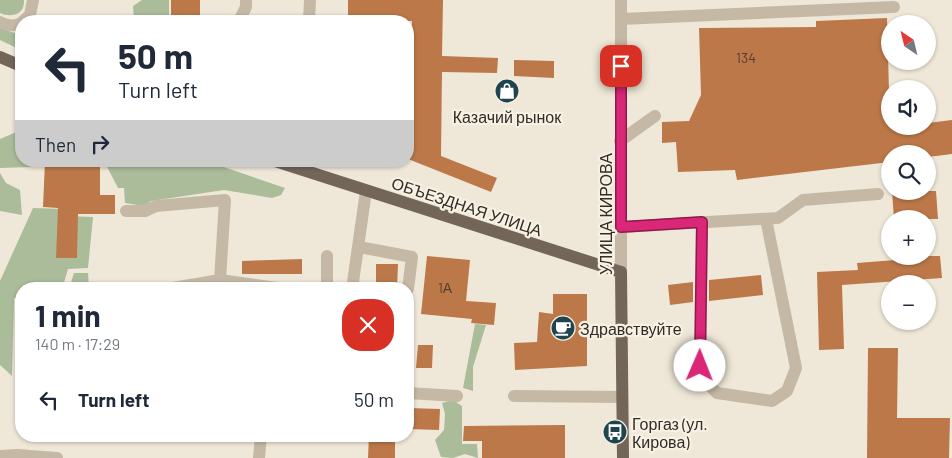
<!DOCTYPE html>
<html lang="en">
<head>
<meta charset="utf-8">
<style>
  body { margin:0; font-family:Barlow,sans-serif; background:#f6f6f7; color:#1f2937; height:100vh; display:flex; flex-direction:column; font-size:19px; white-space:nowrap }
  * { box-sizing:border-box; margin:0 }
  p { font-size:16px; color:#747a83 }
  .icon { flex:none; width:28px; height:28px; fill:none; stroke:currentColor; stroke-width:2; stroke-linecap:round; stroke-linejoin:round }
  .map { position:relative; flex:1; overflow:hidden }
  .panel { position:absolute; left:15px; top:282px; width:399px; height:160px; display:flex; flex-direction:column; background:#fff; border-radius:20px; box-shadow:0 1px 4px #0004 }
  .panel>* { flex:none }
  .top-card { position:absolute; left:15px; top:15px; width:399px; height:152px; border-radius:20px; box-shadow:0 1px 4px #0004; background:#fff; color:#1f2937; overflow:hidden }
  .needle { width:32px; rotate:325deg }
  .fabs { position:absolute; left:881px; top:15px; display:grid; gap:10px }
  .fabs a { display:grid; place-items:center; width:55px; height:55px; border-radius:50%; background:#fff; box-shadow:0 1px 4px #0004; font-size:25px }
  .pin { position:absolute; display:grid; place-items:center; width:42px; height:42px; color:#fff; margin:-21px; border-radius:10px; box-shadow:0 2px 8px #0006 }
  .me { position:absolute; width:55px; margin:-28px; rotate:1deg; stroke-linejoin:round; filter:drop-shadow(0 0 4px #0008) }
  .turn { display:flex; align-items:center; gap:18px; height:105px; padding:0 20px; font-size:22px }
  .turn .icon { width:65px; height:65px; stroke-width:2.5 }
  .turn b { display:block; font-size:35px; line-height:42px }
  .then { display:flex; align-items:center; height:48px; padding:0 20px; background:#0003; gap:10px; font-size:19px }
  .round { display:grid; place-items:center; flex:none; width:52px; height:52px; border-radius:20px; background:#f6f6f7 }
  .summary { display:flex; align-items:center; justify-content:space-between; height:85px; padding:0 20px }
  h1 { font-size:30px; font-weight:700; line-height:38px }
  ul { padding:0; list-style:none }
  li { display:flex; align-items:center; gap:15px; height:65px; padding:0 20px }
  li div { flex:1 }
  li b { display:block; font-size:19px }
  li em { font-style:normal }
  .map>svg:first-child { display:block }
  .green { fill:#abbc9a }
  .building { fill:#bc7849 }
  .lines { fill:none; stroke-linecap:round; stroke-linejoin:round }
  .minor { stroke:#c5b9a5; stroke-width:12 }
  .major { stroke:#736658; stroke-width:12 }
  .route-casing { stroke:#8e194d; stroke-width:12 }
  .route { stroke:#db2777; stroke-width:9 }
  .labels { text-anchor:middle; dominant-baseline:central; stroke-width:4.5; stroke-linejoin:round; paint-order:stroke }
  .number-label { font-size:14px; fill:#543f2f }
  .poi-label { font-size:16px; fill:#322c26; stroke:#f7f1e4; text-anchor:start }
  .street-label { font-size:16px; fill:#322c26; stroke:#f7f1e4 }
</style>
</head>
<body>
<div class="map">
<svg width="952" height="458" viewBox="0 0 952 458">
  <rect width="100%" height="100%" fill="#efe8d8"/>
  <path class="green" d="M0 0H24C25 15 11 18 0 13Z
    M142 0H169V21H134L133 6Z
    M0 28 21 35V50L0 40Z
    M21 130V161H37L32 167 0 168V139Z
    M104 161H206L285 188 281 195 272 198 224 190 151 201 144 206 125 203 124 188H118Z
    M0 173 6 183 20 190 22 215 0 211Z
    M33 208 65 209V216L93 217 88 268 68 269 62 289H21V298H14L12 376 0 365V281Z
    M74 273H88L89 289H69Z
    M475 324 486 325 473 367V391L463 388Z
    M453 400 462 406V444H477L478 458 465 454 453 458 441 457 435 440 444 430 445 414 442 403Z"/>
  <path class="building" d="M171 0H200V21H171Z
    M348 0H443L442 56 498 58 497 73 442 72 441 156 497 178 491 192 408 159V143L411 144 412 21H348Z
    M887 18 890 128 928 126V123L952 120V154L928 157V154H890V162L737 180 735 170 678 172 676 142 662 143V122L689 121 701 95 699 28 816 27V21Z
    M514 60 554 61V78L514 76Z
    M45 161 100 162V195H115V214H78L77 258H56L58 208 43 207Z
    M892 191H936L938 219H894Z
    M427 256 470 260 466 301 496 303 494 325 471 323 472 319 421 314Z
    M921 256H940L942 278 842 285 844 349 819 350 817 272 858 270 857 263 921 258Z
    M302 259V274H242V261Z
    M376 264H398L397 289H376Z
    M761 275 763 295 709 301V280Z
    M693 282V302L670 305 668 285Z
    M553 294H587V366L515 370 514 343 537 342 539 312 553 314Z
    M418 345H433L432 368H416Z
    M868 348H898L897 418H950L949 458H867Z
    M408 408 440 409 439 430 408 429Z
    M565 425V458H482V441H463L464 426Z
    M369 436H395V458H368Z"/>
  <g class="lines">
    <path class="minor" d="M621 0V272
      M621 19 894 7
      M23 21 30 15 33 0
      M239 21 246 7V0
      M309 21 310 0
      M0 22C6 25 15 27 21 23
      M620 141 655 116
      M126 211H145L156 206 225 200 220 280 285 289
      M702 222 700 365 705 381 717 393 772 401 787 391 796 368 766 219
      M621 227 778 218 803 200 878 194
      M359 247 412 257 408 289
      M167 289 220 280
      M327 289V256
      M352 289 366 191
      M408 393 457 396
      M514 396 622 397
      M0 456 17 455 57 458
      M259 458 261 436"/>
    <path class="major" d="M0 57 21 66
      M275 161 621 272 623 458"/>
  </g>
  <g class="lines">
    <defs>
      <path id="route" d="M621 66V227L702 222 700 366"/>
    </defs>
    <use href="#route" class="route-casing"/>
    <use href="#route" class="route"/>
  </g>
  <defs>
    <symbol id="shop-disc" viewBox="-11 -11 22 22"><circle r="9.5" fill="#1f4450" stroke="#f7f1e4"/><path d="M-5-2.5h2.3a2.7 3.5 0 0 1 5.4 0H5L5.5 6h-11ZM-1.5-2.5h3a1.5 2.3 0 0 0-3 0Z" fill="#fff"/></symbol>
    <symbol id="cafe-disc" viewBox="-11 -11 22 22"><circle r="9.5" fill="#1f4450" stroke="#f7f1e4"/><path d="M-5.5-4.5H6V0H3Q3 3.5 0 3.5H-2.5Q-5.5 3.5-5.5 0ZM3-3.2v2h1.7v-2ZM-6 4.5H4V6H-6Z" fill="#fff"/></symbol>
    <symbol id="bus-disc" viewBox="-11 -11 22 22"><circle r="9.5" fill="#1f4450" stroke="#f7f1e4"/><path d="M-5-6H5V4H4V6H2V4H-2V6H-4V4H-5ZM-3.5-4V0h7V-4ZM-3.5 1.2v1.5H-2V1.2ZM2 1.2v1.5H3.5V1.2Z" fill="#fff"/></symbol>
  </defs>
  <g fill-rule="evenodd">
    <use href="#shop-disc" x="493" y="77" width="28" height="28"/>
    <use href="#cafe-disc" x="549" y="314" width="28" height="28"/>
    <use href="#bus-disc" x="601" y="418" width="28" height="28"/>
  </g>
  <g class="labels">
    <g class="number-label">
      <text x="746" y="57">134</text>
      <text x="445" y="287">1А</text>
    </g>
    <g class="poi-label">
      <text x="507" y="116" text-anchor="middle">Казачий рынок</text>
      <text x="580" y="328">Здравствуйте</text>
      <text x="632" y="423">Горгаз (ул.<tspan x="632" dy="18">Кирова)</tspan></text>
    </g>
    <g class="street-label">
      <text transform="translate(467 206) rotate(18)">ОБЪЕЗДНАЯ УЛИЦА</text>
      <text transform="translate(605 214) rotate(-90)">УЛИЦА КИРОВА</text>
    </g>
  </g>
</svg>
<div class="fabs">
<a><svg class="needle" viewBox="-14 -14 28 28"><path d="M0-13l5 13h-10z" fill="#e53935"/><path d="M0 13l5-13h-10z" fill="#747a83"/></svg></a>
<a><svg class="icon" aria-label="sound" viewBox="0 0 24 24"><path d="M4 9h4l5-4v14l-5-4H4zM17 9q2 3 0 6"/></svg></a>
<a><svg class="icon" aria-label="search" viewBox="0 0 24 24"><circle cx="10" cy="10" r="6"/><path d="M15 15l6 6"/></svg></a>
<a>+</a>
<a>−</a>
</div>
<div class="pin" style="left:621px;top:66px;background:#d93025"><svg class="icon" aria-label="arrive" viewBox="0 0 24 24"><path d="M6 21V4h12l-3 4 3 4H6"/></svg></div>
<svg class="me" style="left:700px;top:366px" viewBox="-20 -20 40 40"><circle r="19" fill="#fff"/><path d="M0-13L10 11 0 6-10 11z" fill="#db2777"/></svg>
<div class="top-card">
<div class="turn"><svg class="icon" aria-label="left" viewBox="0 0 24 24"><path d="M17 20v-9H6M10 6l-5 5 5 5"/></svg><div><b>50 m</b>Turn left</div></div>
<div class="then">Then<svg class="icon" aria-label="right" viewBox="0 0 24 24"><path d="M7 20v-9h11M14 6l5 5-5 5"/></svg></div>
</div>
<section class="panel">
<div class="summary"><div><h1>1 min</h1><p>140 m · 17:29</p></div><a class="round" style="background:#d93025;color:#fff"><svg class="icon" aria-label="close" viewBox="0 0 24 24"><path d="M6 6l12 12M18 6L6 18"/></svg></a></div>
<ul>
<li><svg class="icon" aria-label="left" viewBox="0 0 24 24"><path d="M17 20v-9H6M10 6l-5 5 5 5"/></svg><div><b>Turn left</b></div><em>50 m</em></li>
</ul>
</section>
</div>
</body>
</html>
